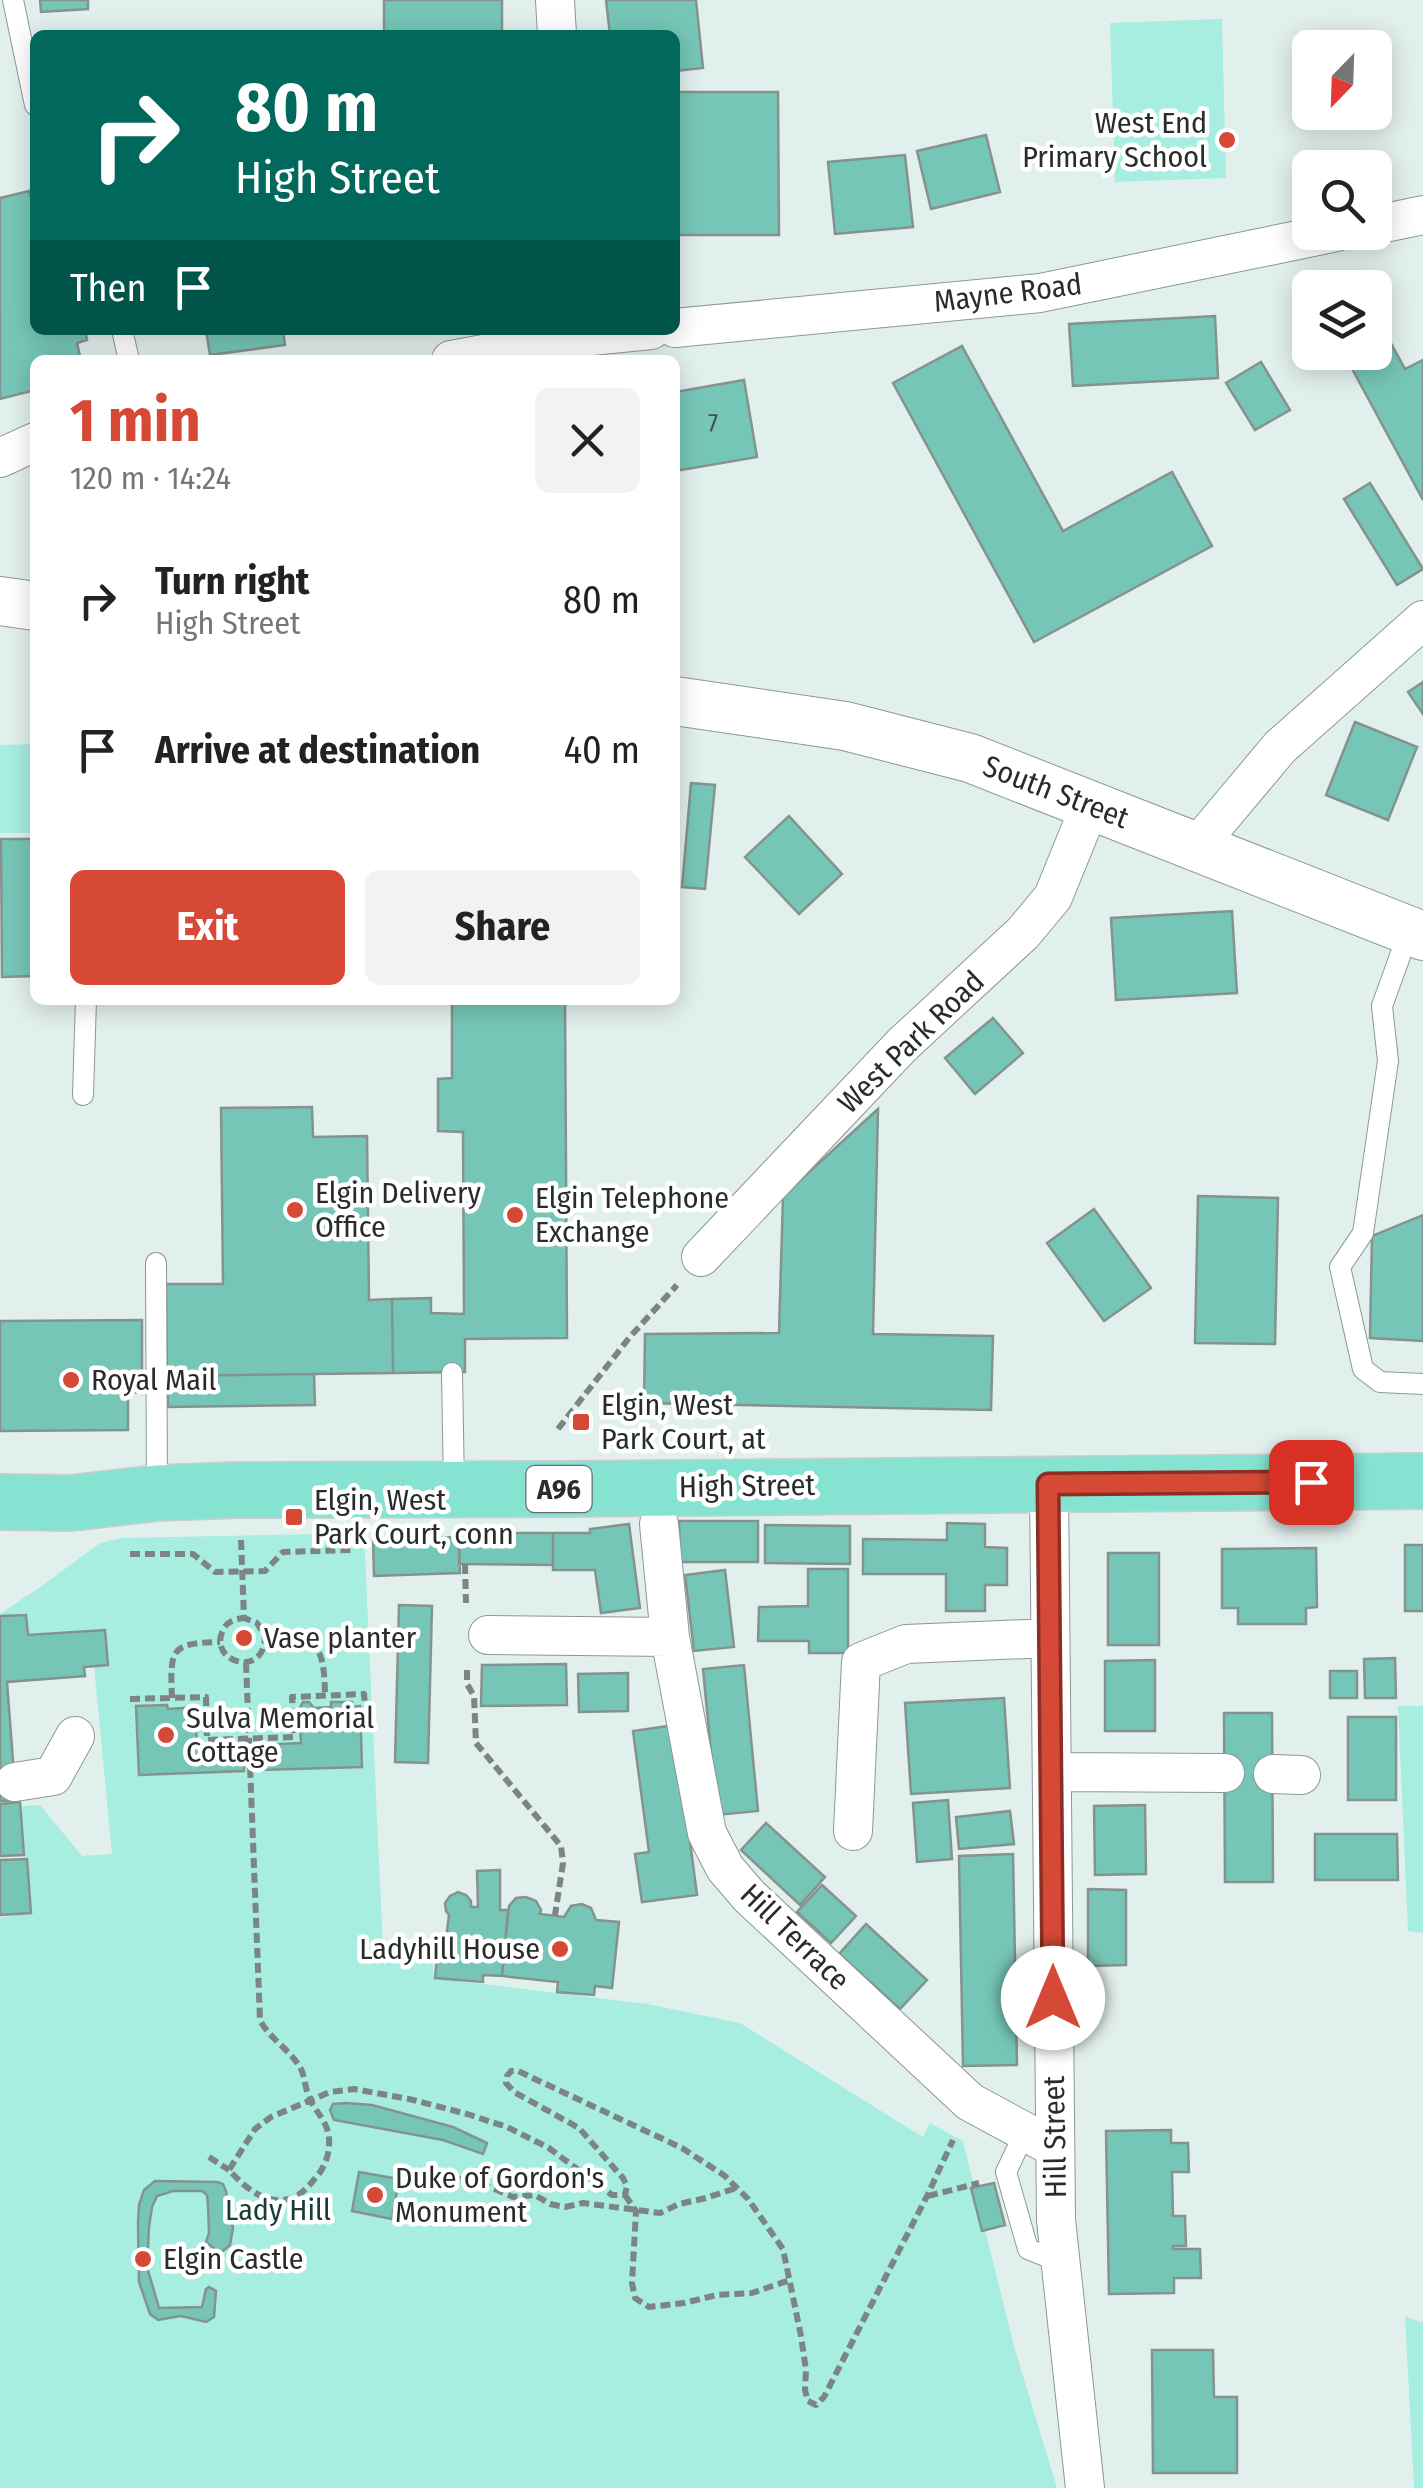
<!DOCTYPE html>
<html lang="en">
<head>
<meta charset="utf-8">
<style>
  body { margin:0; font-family:"Fira Sans Condensed",sans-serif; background:#f2f2f2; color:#222; height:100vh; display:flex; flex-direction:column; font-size:38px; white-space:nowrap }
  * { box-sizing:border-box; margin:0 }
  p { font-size:32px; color:#767676 }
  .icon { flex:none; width:55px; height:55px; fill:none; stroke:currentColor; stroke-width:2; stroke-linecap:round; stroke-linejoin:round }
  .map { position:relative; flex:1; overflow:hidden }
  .drawer { position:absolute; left:30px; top:355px; width:650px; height:650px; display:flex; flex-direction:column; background:#fff; border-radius:15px; box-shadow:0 5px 25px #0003 }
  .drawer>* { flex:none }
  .hud { position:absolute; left:30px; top:30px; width:650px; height:305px; border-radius:15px; box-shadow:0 5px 25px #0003; background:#00695c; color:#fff; overflow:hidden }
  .needle { width:65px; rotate:203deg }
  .tools { position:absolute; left:1292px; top:30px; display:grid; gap:20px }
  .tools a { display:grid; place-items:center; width:100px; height:100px; border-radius:15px; background:#fff; box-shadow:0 5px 25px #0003; font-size:50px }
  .pin { position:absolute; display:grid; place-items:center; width:85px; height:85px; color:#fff; margin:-42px; border-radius:20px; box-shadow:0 5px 15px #0006 }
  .me { position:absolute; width:110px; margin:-55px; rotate:0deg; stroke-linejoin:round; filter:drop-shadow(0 0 8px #0008) }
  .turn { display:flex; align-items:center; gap:35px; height:210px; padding:0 40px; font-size:45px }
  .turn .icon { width:130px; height:130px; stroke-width:2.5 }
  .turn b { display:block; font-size:70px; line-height:85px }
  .then { display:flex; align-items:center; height:95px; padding:0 40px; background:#0003; gap:20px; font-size:38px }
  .round { display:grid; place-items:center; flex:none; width:105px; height:105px; border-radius:15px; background:#f2f2f2 }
  .overview { display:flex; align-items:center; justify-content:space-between; height:170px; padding:0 40px }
  h1 { font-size:60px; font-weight:700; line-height:75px; color:#d64937 }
  .action { display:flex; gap:20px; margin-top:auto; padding:20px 40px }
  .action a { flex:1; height:115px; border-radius:15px; background:#d64937; color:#fff; font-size:40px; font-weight:700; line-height:115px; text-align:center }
  .action a+a { background:#f2f2f2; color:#222 }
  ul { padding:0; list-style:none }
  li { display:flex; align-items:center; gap:30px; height:150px; padding:0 40px }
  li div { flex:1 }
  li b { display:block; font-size:38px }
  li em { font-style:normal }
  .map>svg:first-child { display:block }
  .green { fill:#a7eee0 }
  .building { fill:#76c6b7; stroke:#85938f; stroke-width:2.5 }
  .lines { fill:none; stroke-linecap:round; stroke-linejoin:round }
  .service-casing { stroke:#8b9995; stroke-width:22 }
  .minor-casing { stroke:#8b9995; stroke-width:40 }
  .tertiary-casing { stroke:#8b9995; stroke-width:50 }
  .trunk-casing { stroke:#cbcdcc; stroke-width:58 }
  .path { stroke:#7c8583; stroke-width:6; stroke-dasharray:10 5; stroke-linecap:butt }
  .service { stroke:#fff; stroke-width:20 }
  .minor { stroke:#fff; stroke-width:38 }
  .tertiary { stroke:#fff; stroke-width:48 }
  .trunk { stroke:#86e3d2; stroke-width:55 }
  .route-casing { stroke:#8b2f24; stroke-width:25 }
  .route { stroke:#d64937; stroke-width:18 }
  .poi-dot { fill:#d64937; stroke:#fff; stroke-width:4 }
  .labels { text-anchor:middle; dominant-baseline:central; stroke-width:9; stroke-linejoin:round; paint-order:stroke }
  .number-label { font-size:25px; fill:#3c534f }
  .shield { fill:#fff; stroke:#686c6b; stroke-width:2.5 }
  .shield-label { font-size:28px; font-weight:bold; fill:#282d2c }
  .poi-label { font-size:30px; fill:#282d2c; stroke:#fff; text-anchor:start }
  .street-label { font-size:30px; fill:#282d2c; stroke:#fff }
  .park-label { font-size:30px; fill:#173d37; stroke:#fff }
</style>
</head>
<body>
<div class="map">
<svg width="1423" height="2488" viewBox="0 0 1423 2488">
  <rect width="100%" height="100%" fill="#e2f0ed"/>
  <path class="green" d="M1222 19 1226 178 1115 182 1110 23Z
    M35 744V833H0V745Z
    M364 1533 383 1949 433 1953V1978L647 2004 740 2023 923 2137 930 2123 963 2141 1014 2346 1057 2488H0V1918L31 1912 20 1806 40 1805 82 1856 112 1854 94 1666 108 1665 105 1630 28 1635 26 1615 0 1616V1614L46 1583 100 1543 122 1538Z
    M1398 1706H1423V1933L1408 1931Z
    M1405 2316 1423 2323V2488H1414Z"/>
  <path class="building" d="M40 0H88V9L41 12Z
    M384 0H502V35H384Z
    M606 0H696L703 68 675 71V35H610Z
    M675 92H778L779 235H675Z
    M986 135 1000 192 931 209 917 151Z
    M905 155 913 227 835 234 828 162Z
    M29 191 35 212V330H85L87 340 77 343 81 360H35V390L0 399V198Z
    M1375 314 1405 369 1423 360V500L1343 352H1375Z
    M1215 316 1218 378 1073 386 1069 324Z
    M206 330H283L285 345 210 355Z
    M962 346 1063 531 1172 472 1212 546 1034 642 893 383Z
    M1261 362 1290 410 1255 430 1226 383Z
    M744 380 757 457 675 471V392Z
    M1370 483 1423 569 1397 585 1344 499Z
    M1423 682V714L1408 692Z
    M1355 722 1417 747 1388 820 1326 795Z
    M691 783 715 785 705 889 682 887Z
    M789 816 842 874 799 914 745 857Z
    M1 839H35V976L2 977Z
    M1232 911 1237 993 1116 1000 1111 918Z
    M452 1000H565L567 1338 465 1339V1372L393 1373 392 1299 431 1298V1313L464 1314 463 1132 438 1131V1079L452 1078Z
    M993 1018 1023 1053 975 1094 945 1058Z
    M312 1107 313 1137 367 1136 369 1300 392 1299 393 1373 167 1376 166 1284H223L221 1108Z
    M878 1109 873 1334 993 1336 991 1410 644 1403 645 1334 779 1333 783 1196Z
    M1198 1196 1278 1198 1275 1344 1195 1343Z
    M1094 1209 1151 1288 1104 1321 1047 1243Z
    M1423 1215V1341L1370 1338 1372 1236Z
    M142 1320V1393L128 1392V1430L0 1431V1321Z
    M314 1374 315 1405 168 1407 167 1376Z
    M679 1521H758V1562H680Z
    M947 1523 985 1524V1547L1007 1548V1585H985V1611H946V1574H863V1539L947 1540Z
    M629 1524 640 1608 601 1613 595 1570H553V1533H590V1529Z
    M765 1525 850 1526V1564L765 1563Z
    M474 1533H553V1565L459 1564V1537L472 1536Z
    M459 1537 460 1573 374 1576 373 1540Z
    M1405 1545H1423V1611H1405Z
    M1316 1548 1317 1607 1306 1608V1624H1238V1608H1222V1549Z
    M1108 1553H1159V1645H1108Z
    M808 1569H848V1653H809V1641H758L759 1607 808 1606Z
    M725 1570 734 1647 694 1651 685 1575Z
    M399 1605 432 1606 428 1763 395 1762Z
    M26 1615 28 1635 105 1630 108 1665 84 1667 85 1676 7 1682 16 1800 0 1801V1616Z
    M1395 1658 1396 1698H1365L1364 1659Z
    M1155 1660V1731H1105V1661Z
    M566 1664 567 1705 481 1706 482 1665Z
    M744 1665 758 1811 717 1815 703 1669Z
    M1330 1671H1357V1698H1330Z
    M628 1673V1711L579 1712 578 1674Z
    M1004 1698 1010 1788 911 1794 905 1703Z
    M303 1702H309L314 1708 331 1707V1702H352V1707L360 1706 362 1767 260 1770 259 1745 301 1743 299 1709Z
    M167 1705 168 1709 183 1708 196 1705 200 1711 201 1719 196 1725 197 1747 243 1745 244 1771 139 1775 136 1706Z
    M1224 1713H1272L1273 1882H1225Z
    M1348 1717H1396V1800H1348Z
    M675 1725 697 1895 642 1902 635 1854 649 1852 633 1731Z
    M948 1800 952 1859 917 1862 913 1803Z
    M20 1802 24 1855 0 1856V1804Z
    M1145 1805 1146 1874 1095 1875 1094 1806Z
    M1010 1811 1014 1844 959 1849 956 1817Z
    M766 1823 825 1877 800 1905 741 1850Z
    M1315 1834H1397L1398 1880H1315Z
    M1013 1854 1017 2065 963 2066 959 1856Z
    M27 1859 31 1913 0 1915V1860Z
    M500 1870V1910H508L502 1976 483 1975V1982L435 1978 438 1946 445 1947 449 1915 446 1911 445 1903 450 1896 458 1892 466 1895 471 1901V1907H478L477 1871Z
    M822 1885 856 1916 831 1943 797 1912Z
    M1088 1889 1126 1890V1965L1088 1966Z
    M526 1897 536 1901 541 1910 540 1914 564 1917 571 1906 582 1904 591 1908 596 1920 619 1922 612 1988 595 1986 594 1995 557 1992 558 1982 502 1976 509 1906 516 1898Z
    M866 1924 927 1980 900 2009 839 1954Z
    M346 2103 372 2105 453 2127 487 2143 486 2146 483 2154 443 2140 334 2120 330 2110 333 2104Z
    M1171 2130V2143H1188L1189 2172H1172L1173 2216H1185L1186 2246H1173V2249H1200L1201 2278H1174V2293L1109 2294 1106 2131Z
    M359 2172 399 2179 392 2219 352 2211Z
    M155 2181 217 2182 223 2184 226 2191 233 2228 230 2245 223 2251 216 2250 206 2242 209 2233 208 2206 207 2195 202 2191H173L157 2196 152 2207 149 2227 147 2267 159 2308 202 2307 206 2289 209 2287 216 2291 214 2317 206 2322 181 2316 158 2320 150 2314 139 2282 138 2223 139 2205 144 2190Z
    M994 2183 1005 2225 982 2231 971 2188Z
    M1152 2350H1213L1214 2397H1237V2473H1153Z"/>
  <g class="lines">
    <defs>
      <path id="service" d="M13 0 35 105
        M122 330 129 360
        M1409 931 1382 1006 1388 1061 1363 1233 1340 1267 1363 1369 1380 1382 1423 1384
        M83 1095 86 1000
        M156 1263 157 1491
        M452 1373 454 1487
        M1025 2132 1006 2172 1028 2249 1060 2262"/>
      <path id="minor" d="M555 0 557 35
        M1375 225 1423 215
        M675 328 1040 293 1337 232
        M451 360 571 338 651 330
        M0 458 35 442
        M1197 846 1280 747 1423 620
        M701 1257 902 1045 1023 933 1053 897 1090 806
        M1049 1484 1056 2220 1085 2488
        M659 1524 670 1637 707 1833 725 1868 749 1896 970 2102 1055 2148
        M488 1635 670 1637
        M1052 1772 1225 1773
        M1273 1774 1301 1775
        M15 1782 53 1776 75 1736
        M853 1831 861 1662 906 1644 1050 1638"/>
      <path id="tertiary" d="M0 601 35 606
        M675 701 845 726 970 758 1423 936"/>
      <path id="trunk" d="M0 1502 71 1503 157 1493 239 1490 563 1489 1423 1481"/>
    </defs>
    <use href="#service" class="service-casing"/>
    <use href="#minor" class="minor-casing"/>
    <use href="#tertiary" class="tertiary-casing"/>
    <use href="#trunk" class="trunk-casing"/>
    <path class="path" d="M558 1429 629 1338 677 1285
      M241 1540 244 1618C235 1619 227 1621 223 1630 207 1662 265 1680 265 1636L257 1623 244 1618
      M130 1554H193L215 1572 265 1571 283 1552 352 1550
      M465 1564 466 1603
      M265 1636C318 1635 324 1644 325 1695
      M246 1663 260 2020C269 2038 289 2049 300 2067 305 2076 305 2088 309 2097 313 2107 320 2114 325 2124 333 2140 329 2161 318 2175 310 2184 302 2196 289 2199 264 2205 245 2187 229 2170L255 2129 271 2117 330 2092 354 2089 409 2099 467 2114 507 2127 549 2148 612 2195H625L627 2186 623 2178 579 2128 514 2092 506 2083 507 2076 511 2071H518L682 2148 725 2176 748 2199 783 2249 801 2336 806 2370 805 2390 808 2401 816 2405 824 2397 927 2196 953 2140
      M467 1670V1684L474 1696 476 1743 561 1846 563 1863 555 1915
      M172 1698C170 1649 170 1643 220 1642
      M130 1699 206 1697 207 1740 294 1737 292 1697 364 1694 365 1706
      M209 2157 229 2170
      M421 2176 449 2177 481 2183 513 2197 535 2195 550 2204 565 2207 583 2203 660 2213 679 2204 706 2198 736 2188
      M625 2195 636 2211 632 2283 635 2298 649 2307 684 2303 717 2295 752 2293 790 2280
      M928 2196 979 2183"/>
    <use href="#service" class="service"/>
    <use href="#minor" class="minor"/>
    <use href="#tertiary" class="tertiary"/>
    <use href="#trunk" class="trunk"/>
  </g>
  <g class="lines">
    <defs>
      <path id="route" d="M1053 1998 1048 1484 1311 1482"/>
    </defs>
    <use href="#route" class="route-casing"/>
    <use href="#route" class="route"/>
  </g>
  <g class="poi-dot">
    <circle cx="1227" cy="140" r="10"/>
    <circle cx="295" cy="1210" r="10"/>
    <circle cx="515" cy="1215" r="10"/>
    <circle cx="71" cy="1380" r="10"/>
    <rect x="571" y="1412" width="20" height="20" rx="5"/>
    <rect x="284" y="1507" width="20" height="20" rx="5"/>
    <circle cx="244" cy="1638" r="10"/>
    <circle cx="166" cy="1735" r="10"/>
    <circle cx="560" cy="1949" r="10"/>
    <circle cx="375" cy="2195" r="10"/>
    <circle cx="143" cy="2259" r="10"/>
  </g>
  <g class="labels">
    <g class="number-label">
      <text x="713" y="424">7</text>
    </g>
    <rect class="shield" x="526.5" y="1466" width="65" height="46" rx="8"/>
    <g class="shield-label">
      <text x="559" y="1489">A96</text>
    </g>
    <g class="poi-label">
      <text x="1207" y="123" text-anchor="end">West End<tspan x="1207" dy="34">Primary School</tspan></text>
      <text x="315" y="1193">Elgin Delivery<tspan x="315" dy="34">Office</tspan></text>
      <text x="535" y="1198">Elgin Telephone<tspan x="535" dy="34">Exchange</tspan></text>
      <text x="91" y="1380">Royal Mail</text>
      <text x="601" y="1405">Elgin, West<tspan x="601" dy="34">Park Court, at</tspan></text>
      <text x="314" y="1500">Elgin, West<tspan x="314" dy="34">Park Court, conn</tspan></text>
      <text x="264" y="1638">Vase planter</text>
      <text x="186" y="1718">Sulva Memorial<tspan x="186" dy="34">Cottage</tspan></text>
      <text x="540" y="1949" text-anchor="end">Ladyhill House</text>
      <text x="395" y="2178">Duke of Gordon's<tspan x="395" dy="34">Monument</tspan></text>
      <text x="163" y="2259">Elgin Castle</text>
    </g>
    <g class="street-label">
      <text transform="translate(1008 293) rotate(-7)">Mayne Road</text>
      <text transform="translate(1056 792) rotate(21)">South Street</text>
      <text transform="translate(911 1042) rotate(-44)">West Park Road</text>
      <text transform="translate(747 1486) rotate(-1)">High Street</text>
      <text transform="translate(795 1937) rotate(44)">Hill Terrace</text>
      <text transform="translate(1055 2137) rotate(-91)">Hill Street</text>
    </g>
    <g class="park-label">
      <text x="278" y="2210">Lady Hill</text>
    </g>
  </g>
</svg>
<div class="tools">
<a><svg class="needle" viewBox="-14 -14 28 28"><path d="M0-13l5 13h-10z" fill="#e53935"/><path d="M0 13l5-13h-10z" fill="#767676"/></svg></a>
<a><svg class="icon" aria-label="search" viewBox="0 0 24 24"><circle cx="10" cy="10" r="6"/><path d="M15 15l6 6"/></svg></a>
<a><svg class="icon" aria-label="layers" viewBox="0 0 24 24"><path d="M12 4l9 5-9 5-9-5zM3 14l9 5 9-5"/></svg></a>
</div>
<div class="pin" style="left:1311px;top:1482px;background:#d93025"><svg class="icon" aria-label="arrive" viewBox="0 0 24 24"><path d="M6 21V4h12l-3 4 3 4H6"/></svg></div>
<svg class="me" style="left:1053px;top:1998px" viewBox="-20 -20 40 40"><circle r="19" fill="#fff"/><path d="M0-13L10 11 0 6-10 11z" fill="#d64937"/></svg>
<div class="hud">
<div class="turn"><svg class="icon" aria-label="right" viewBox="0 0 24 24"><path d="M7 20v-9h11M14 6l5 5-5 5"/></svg><div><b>80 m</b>High Street</div></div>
<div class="then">Then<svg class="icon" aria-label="arrive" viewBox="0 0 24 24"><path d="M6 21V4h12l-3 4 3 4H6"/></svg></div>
</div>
<section class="drawer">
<div class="overview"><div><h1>1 min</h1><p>120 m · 14:24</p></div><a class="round"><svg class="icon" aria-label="close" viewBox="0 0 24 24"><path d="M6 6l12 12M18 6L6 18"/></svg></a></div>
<ul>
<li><svg class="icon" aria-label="right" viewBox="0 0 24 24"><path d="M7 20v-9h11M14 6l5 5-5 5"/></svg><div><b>Turn right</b><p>High Street</p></div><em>80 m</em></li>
<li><svg class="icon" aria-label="arrive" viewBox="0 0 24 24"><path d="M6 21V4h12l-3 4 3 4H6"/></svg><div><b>Arrive at destination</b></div><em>40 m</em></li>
</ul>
<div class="action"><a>Exit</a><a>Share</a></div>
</section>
</div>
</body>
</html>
